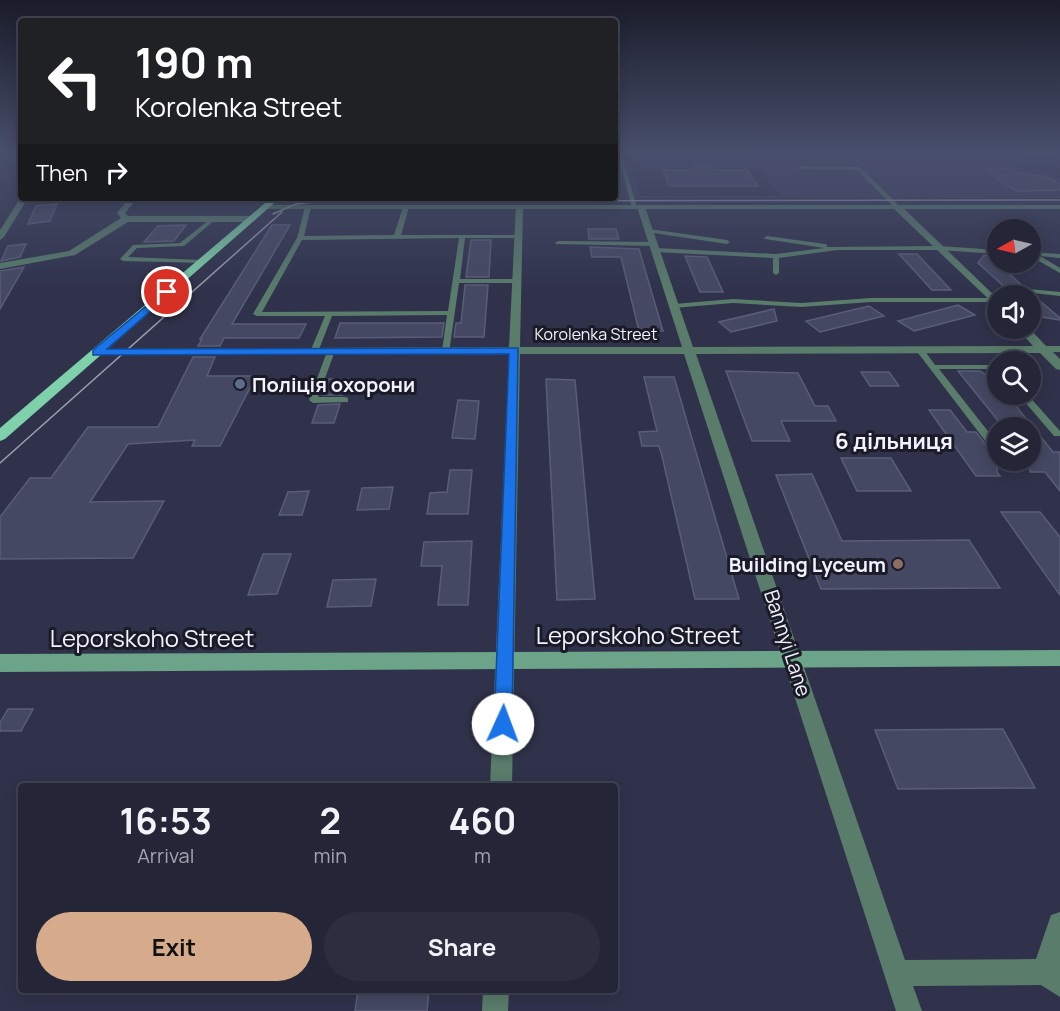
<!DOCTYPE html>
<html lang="en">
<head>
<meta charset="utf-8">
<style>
  body { margin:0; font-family:Manrope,sans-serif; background:#2c2e40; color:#f1f3f6; height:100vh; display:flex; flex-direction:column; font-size:22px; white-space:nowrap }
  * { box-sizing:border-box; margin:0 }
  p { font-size:20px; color:#a3a5ae }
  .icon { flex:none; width:33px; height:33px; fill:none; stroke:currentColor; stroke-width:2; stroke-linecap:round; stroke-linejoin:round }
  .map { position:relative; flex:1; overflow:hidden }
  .panel { position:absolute; left:18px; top:783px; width:600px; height:210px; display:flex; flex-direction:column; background:#242638; border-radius:6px; box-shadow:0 3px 15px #0003,0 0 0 2px #414353 }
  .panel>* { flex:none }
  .banner { position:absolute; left:18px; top:18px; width:600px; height:183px; border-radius:6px; box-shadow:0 3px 15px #0003,0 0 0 2px #414353; background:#202124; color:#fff; overflow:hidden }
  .needle { width:39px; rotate:262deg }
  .controls { position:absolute; left:987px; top:219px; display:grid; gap:12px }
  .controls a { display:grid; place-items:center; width:54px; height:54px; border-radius:50%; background:#242638; box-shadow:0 3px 15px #0003,0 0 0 2px #414353; font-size:30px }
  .pin { position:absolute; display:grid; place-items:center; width:51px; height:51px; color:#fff; margin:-26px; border:3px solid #fff; border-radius:50%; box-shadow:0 2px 6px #0007 }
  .me { position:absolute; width:66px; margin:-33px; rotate:2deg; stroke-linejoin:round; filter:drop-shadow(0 0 4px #0008) }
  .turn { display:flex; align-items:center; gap:21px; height:126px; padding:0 18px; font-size:27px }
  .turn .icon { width:78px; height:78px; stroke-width:2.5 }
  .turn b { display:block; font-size:42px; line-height:51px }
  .then { display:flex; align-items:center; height:57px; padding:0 18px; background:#0003; gap:12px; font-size:22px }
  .eta { display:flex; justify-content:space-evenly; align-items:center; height:102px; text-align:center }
  .eta b { font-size:36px; font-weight:700; line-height:42px }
  .cta { display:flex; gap:12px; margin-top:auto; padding:12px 18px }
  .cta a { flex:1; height:69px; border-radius:36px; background:#d6ab8b; color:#111; font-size:24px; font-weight:700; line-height:69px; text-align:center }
  .cta a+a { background:#2c2e40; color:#f1f3f6 }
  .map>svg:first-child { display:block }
  .built { fill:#393c5a }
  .building { fill:#454862; stroke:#5a5d78; stroke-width:1.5 }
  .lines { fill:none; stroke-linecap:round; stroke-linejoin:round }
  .service { fill:#597c6b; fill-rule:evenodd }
  .minor { fill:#597c6b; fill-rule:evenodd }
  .tertiary { fill:#597c6b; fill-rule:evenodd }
  .secondary { fill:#6ba488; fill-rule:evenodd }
  .trunk { fill:#7ed1aa; fill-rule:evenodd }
  .tram { stroke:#9c9eb0; stroke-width:1.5 }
  .route { fill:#1a73e8; stroke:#114b97; stroke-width:1.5 }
  .service-dot { fill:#5c6f8a; stroke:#1a1b26; stroke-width:2 }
  .education-dot { fill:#8d6e63; stroke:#1a1b26; stroke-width:2 }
  .labels { text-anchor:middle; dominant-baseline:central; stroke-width:6; stroke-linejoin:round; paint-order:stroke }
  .far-street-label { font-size:16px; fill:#f0f2ff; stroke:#1a1b26 }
  .poi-label { font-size:20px; font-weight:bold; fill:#f0f2ff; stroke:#1a1b26; text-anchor:start }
  .street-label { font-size:20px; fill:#f0f2ff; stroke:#1a1b26 }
  .quarter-label { font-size:22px; font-weight:bold; fill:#f0f2ff; stroke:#1a1b26 }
  .near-street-label { font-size:24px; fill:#f0f2ff; stroke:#1a1b26 }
</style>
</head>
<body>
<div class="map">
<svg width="1060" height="1011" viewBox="0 0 1060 1011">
  <rect width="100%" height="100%" fill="#30324b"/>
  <path class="built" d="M615 152H626L640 196H779L748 152H1058L1060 168 1004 161 1005 166 1048 172 1060 179V198H494H615Z"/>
  <path class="building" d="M692 164H710L713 170H747L758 186H669L663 170H695Z
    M1010 168 1018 173 1045 177 1060 184V190L1016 191 984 169Z
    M57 204 50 221 28 224 36 206Z
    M186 225 174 241 144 242 158 226Z
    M272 225H290L232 324H306L299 338H224L220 346H198L202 339H200Z
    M588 229H616L619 239H589Z
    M471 240H491L489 277H466Z
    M26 244 20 257 1 261 8 246Z
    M590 247 639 249 663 331H639L621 257H592Z
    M899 254H917L951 290H932Z
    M984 255 989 256 1026 289H1007L978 263Z
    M685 256 707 257 723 292H700Z
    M24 267 0 309V271Z
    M465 285H488L484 337H454L456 323H461Z
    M1034 296 1060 318V320L1030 315V299Z
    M958 305 975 315 914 331 898 321Z
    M869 306 884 316 820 332 806 321Z
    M774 309 777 321 731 332 719 322Z
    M340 323H444L442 337 335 338Z
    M193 357H215L207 376H256L220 446H192L195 440 128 444 90 502 164 501 133 558 0 559V517L30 478H51L88 427H158Z
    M726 371 798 373 815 406H828L836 421H781L790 441H752Z
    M958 371H980L988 376 998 388V394L1007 395 1053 452H1060V491L1045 472H1030V428H1004Z
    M861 372H889L899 386H870Z
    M644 377H674L739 599H695L662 456 659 446H642L639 432 657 431Z
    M329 379H351L346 392 343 395H323Z
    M546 379 575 380 595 599 557 600Z
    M458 400 479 401 475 439 452 438Z
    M340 404 334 423H312L318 405Z
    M929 410H950L967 432H976L991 452 998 454 997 472 1000 476H976Z
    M841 458H891L911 491H857Z
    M450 470H472L468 514H427L430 493 447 492Z
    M812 474 842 541 969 540 1000 588 821 589 776 475Z
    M393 487 389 509 357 510 362 488Z
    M309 491 302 515H279L288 492Z
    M1001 512H1040L1060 537V595Z
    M472 541 468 605H438L442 566H421L424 542Z
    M263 554H291L277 594 248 595Z
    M376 579 371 606 327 607 333 580Z
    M8 709H33L21 731H0V723Z
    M1003 729 1035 788 898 789 875 730Z
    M358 990H429L427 1011H355Z"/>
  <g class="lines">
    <path class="service" d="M617 152H621L637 208 632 207Z
      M801 166 860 167 900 207 895 208 857 170 799 169Z
      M308 205 311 207 304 236 394 235 403 207 406 205 409 207 401 235H520V237L518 238H465L460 279H517L520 281 517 283H459L449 353H446L442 351 447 315 332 316 318 352 314 354H311L310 352 325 316H257L253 314 297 238 305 207ZM459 238 448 311 262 312 302 240Z
      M214 216 217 218 216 219 184 246 137 248 128 257 202 260 204 261V263L123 261 120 259 133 245 180 243Z
      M649 229 727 240 730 242 727 244 647 232 646 231Z
      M767 236 825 244 827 245V247L939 246 998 250V254L939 250H837L779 258V273L776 275 773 273V258L656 252 653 250 656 248 776 254 824 248 765 239 764 238Z
      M558 241 654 242 657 244 654 246 556 244 555 243Z
      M1030 252 1060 254V258L1040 256 1060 268V273L1030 256Z
      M1029 289 1060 292V296L1034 293 1030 297 1024 296Z
      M871 298H998V302H871L801 307 733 303 674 308 670 306 674 304 733 299 801 303Z
      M916 347H922L935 365H998V369H939L998 444V452L993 451 915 349Z
      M328 349H331L335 351 318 397H345L348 398V402L313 403 309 400Z
      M1018 394H1027L1060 431V436H1054Z"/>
    <path class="minor" d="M21 197 28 198 4 237 0 240V230Z
      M129 198H137L125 213 128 216H252L256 219 252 222H128L75 255 0 269V263L69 251 121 218 117 213Z
      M516 205 523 207 520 347H682L637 207 641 205 645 207 693 347 1033 346 1017 328H1029L1046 346H1060V352H1053L1060 359V370L1056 369 1040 353 696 354 905 960 1036 959 1051 915 1060 912V997L1041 985 913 986 922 1011H896L684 354H520L512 786H490L509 354 97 355 91 352 97 349 509 347Z
      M894 205H900L998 299V308L894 209Z
      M483 990H509L508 1011H482Z"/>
    <path class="tertiary" d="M262 205H1060V209H265L261 207Z"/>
    <path class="secondary" d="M1060 650V666L0 672V654Z"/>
    <path class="trunk" d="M271 198H280L5 439 0 441V428Z"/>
    <path class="tram" d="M273 214 296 204 325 201 1060 200
      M0 463 282 212"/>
  </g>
  <linearGradient id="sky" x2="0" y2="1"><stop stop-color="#1a1c29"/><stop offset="0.52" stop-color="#484f6c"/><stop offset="1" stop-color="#484f6c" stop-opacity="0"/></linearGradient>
  <rect width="1060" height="293" fill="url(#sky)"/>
  <path class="route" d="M167 289 172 292 170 294 107 349 518 348 512 724 509 730 503 733 496 730 494 724 509 354 93 355V350Z"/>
  <circle class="service-dot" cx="240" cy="384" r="6"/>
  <circle class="education-dot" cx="898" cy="564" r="6"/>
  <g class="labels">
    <g class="far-street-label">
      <text x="596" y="334">Korolenka Street</text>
    </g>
    <g class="poi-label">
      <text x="252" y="384">Поліція охорони</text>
      <text x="886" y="564" text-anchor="end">Building Lyceum</text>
    </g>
    <g class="street-label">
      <text transform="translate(788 643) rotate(72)">Bannyi Lane</text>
    </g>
    <g class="quarter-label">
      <text x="894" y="441">6 дільниця</text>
    </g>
    <g class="near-street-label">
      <text x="638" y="634">Leporskoho Street</text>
      <text x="152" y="637">Leporskoho Street</text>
    </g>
  </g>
</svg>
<div class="controls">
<a><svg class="needle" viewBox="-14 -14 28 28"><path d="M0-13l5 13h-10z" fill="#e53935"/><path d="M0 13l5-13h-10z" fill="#a3a5ae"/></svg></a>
<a><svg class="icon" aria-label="sound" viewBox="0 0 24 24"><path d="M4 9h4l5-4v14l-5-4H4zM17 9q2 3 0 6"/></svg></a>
<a><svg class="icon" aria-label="search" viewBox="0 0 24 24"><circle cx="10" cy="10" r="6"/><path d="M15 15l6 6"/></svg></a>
<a><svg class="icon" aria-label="layers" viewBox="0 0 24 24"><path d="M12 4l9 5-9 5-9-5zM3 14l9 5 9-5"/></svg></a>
</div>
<div class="pin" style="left:167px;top:292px;background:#d93025"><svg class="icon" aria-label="arrive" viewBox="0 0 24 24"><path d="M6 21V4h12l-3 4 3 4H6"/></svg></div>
<svg class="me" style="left:503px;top:724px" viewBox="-20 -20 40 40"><circle r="19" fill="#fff"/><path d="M0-13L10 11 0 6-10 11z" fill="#1a73e8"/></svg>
<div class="banner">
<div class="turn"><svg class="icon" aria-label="left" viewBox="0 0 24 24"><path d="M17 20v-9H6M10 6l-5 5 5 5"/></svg><div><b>190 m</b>Korolenka Street</div></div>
<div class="then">Then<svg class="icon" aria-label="right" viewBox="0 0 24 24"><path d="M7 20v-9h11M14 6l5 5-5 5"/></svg></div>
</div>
<section class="panel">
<div class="eta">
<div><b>16:53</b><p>Arrival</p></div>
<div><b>2</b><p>min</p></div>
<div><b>460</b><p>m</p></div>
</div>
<div class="cta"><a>Exit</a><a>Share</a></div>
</section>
</div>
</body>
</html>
